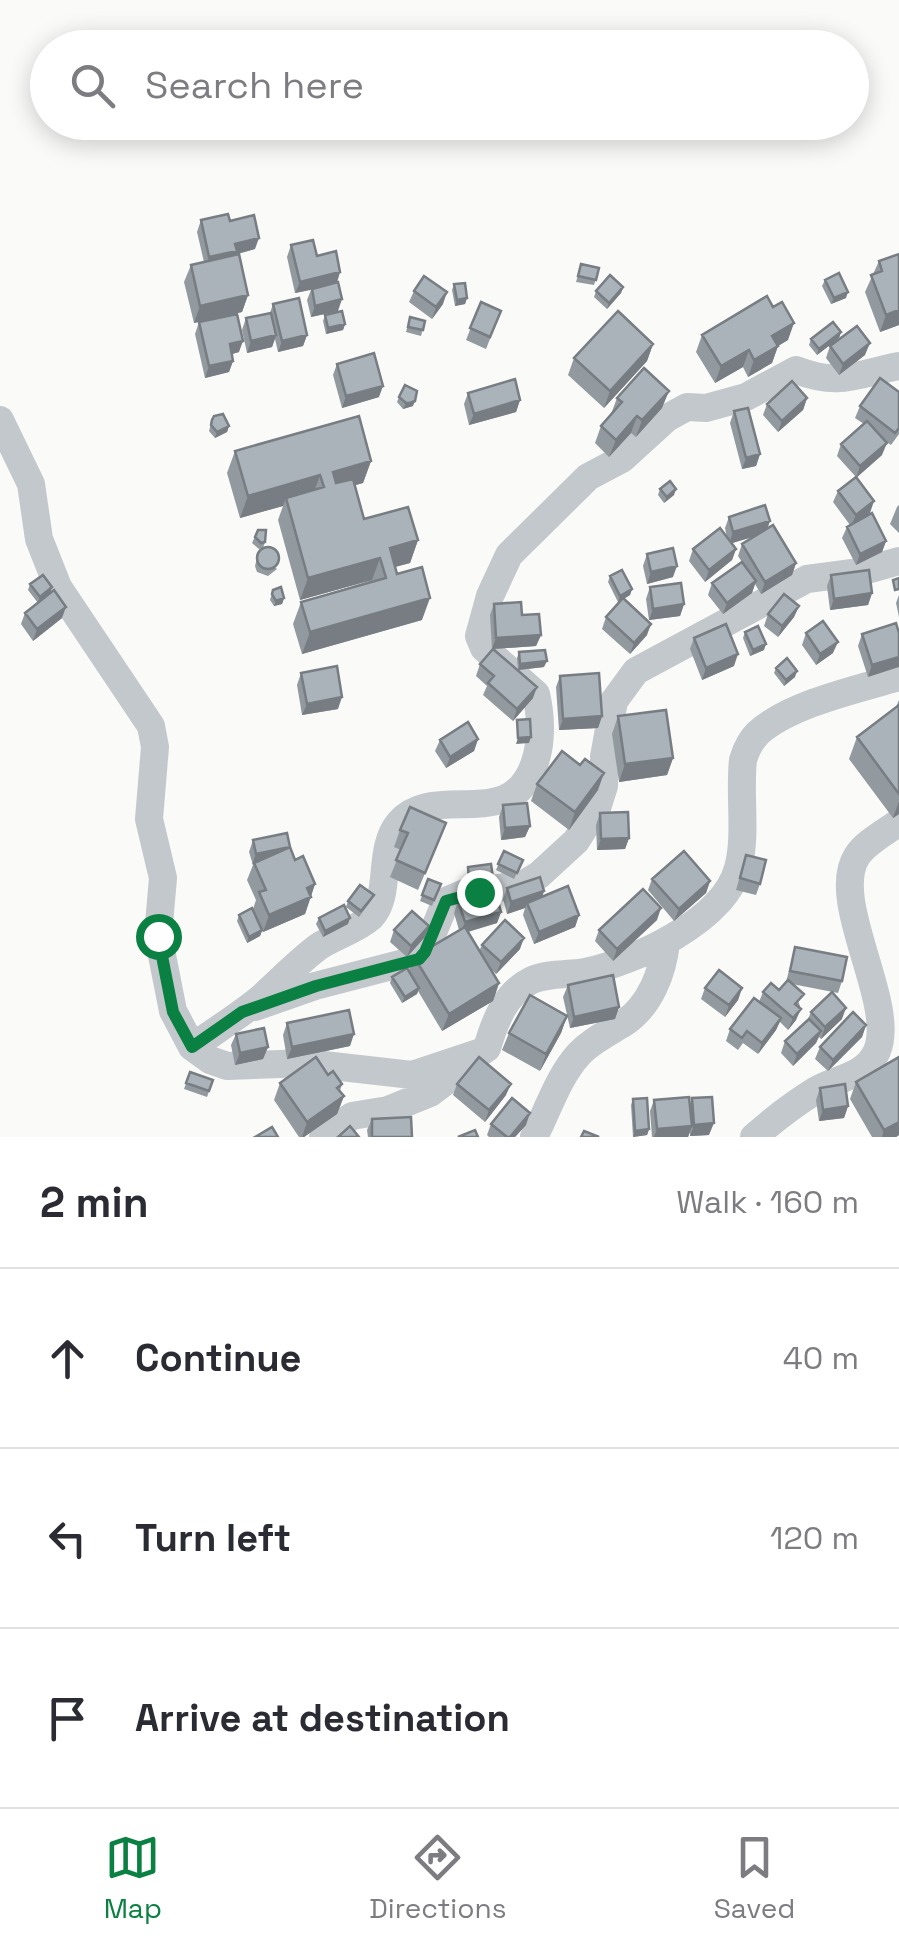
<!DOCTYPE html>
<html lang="en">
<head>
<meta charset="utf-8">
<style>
  body { margin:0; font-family:"Space Grotesk",sans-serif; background:#f7f7f7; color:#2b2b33 }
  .stop { position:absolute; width:30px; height:30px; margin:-22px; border:8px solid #0b8043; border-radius:50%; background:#fff }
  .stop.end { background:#0b8043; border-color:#fff; box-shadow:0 2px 10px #0008 }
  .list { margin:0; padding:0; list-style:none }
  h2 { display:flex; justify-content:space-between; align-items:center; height:130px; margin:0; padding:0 40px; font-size:42px }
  h2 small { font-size:32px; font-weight:400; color:#7c7c81 }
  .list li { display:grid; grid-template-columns:65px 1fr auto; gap:30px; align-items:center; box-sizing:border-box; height:180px; padding:0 40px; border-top:2px solid #e1e1e2 }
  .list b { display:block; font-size:38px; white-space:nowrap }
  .list em { font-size:32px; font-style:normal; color:#7c7c81 }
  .icon { flex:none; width:55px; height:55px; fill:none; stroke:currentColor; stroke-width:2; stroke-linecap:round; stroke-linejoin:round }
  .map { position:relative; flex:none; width:899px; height:1137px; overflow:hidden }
  .search { position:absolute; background:#fff; box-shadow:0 5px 25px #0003; left:30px; right:30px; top:30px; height:110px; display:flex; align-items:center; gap:25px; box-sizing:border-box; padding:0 35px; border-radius:55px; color:#7c7c81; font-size:38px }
  .sheet { height:670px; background:#fff }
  nav { display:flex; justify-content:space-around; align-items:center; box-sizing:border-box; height:140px; border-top:2px solid #e1e1e2; background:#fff; font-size:28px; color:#7c7c81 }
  nav a { display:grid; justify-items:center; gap:5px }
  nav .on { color:#0b8043 }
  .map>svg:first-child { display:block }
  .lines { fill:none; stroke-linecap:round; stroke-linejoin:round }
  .minor { stroke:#c3c8cc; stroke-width:28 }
  .wall { fill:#929a9f }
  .shaded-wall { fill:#777d82 }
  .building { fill:#aab3b9; stroke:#777d82; stroke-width:2.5 }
  .route { stroke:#0b8043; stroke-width:12 }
</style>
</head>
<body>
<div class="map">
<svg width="899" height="1137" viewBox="0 0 899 1137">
  <rect width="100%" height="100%" fill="#fafaf8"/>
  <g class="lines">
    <path class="minor" d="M 0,420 L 31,484 L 39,539 L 58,587 L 151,726 L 155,747 L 149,819 L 163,878 L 158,935 L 173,1011 L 192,1047 L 210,1060 L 227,1066 L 306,1063 L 412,1075 L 481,1052 L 487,1048 C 495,1021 505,993 532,980 C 548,973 568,975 585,972 C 634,962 724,921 738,868 C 747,835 739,795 743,760 C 746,750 750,741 758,733 C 790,704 858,689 899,677
      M 255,1007 L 315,986 L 419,959 L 425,952 L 446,901 L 465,893 L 524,884 L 539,875 L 576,841 L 597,808 L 604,786 L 604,757 L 614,701 L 636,671 L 807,579 L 860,572 L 899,561
      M 192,1047 C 215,1031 239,1016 261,998 C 280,981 297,963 318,947 C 334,936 357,930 371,917 C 392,896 377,849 399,823 C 435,781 512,835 535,762 C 542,741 541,715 536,694 L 484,648 L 479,636 L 490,596 L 509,555 L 588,477 L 622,459 L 667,418 L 687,407 L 706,408 L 746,397 L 796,370 C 840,387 857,374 899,366
      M 323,1137 L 352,1116 L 388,1110 L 430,1093 L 446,1081 L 455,1062
      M 534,1137 C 548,1110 558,1077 579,1054 C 591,1041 608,1033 624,1023 C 650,1006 663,972 666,942
      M 754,1137 C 772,1121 794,1104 815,1091 C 836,1078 866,1077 877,1051 C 897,1003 828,901 857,856 C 866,842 886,832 899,822"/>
  </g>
  <path class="wall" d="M 201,220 L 230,221 L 255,249 L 235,255 L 248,295 L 242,312 L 194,323 L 184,282 L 191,265 L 204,262 L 197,232 Z
    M 291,245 L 317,256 L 340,272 L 337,283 L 338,311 L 311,317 L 307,300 L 311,290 L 295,293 L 287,257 Z
    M 879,261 L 899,325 L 880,332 L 865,292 Z
    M 581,264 L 599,268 L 594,285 L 576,282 Z
    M 825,280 L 846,298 L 831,304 L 822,286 Z
    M 454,284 L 467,298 L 465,304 L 455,306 L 452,290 Z
    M 623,287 L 621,293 L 607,309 L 594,297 L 596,291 Z
    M 414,291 L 443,304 L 432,319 L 409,302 Z
    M 481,302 L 501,311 L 486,349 L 466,340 Z
    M 273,304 L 307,335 L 303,346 L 278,352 L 275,339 L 272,347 L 247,353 L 242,330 L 246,318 L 270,313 Z
    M 325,315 L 345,324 L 343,330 L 326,334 L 323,321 Z
    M 410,317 L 425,321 L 421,336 L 406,332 Z
    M 199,322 L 239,352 L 232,354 L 233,361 L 229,372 L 205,378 L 195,334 Z
    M 841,332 L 839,338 L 817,355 L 809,345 L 811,339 Z
    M 702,335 L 788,340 L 778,346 L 772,363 L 748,377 L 743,367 L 715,383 L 696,352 Z
    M 653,344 L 647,361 L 604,408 L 568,375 L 574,358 Z
    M 830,346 L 865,355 L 839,375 L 826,358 Z
    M 337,364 L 379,397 L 342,408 L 333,375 Z
    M 899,392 L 899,434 L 891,445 L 882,438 L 882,455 L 856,478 L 870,513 L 862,519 L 886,541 L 882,552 L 856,565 L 842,538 L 847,527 L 850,525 L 833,502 L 838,491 L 856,477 L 837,456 L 841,444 L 864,424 L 855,418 L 860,406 Z
    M 468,393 L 520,400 L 516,412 L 469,425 L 464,404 Z
    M 399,397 L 413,406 L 403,409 L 397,402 Z
    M 617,398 L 662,408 L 636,437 L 631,433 L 609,457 L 595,443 L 601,426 L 611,414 Z
    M 807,398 L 803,410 L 778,432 L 763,415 L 767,404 Z
    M 734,411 L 760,454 L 756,466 L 742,469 L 730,423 Z
    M 212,420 L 229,426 L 227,432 L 215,438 L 209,431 Z
    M 235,451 L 371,461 L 363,483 L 355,485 L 364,519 L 418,540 L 410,563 L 395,567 L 397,574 L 422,620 L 302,654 L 293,624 L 301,602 L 372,580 L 300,600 L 278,520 L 283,506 L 240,518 L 227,473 Z
    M 660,489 L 674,495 L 664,503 L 658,495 Z
    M 899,505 L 899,533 L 890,524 L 897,507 Z
    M 729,517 L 767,529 L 796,563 L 792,575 L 761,594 L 755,584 L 752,593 L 723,614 L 708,595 L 712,583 L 742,562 L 738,556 L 742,544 L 756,536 L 732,543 L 736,549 L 732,560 L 705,582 L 689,561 L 693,549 L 727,538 L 725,528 Z
    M 258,530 L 265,542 L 263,548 L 259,549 L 252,543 Z
    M 258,554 L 277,569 L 268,576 L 257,572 L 255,566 Z
    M 647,554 L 673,577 L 647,584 L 643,566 Z
    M 831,575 L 872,593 L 868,605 L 830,610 L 827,586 Z
    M 610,576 L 632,589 L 630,595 L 624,599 L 647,635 L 630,654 L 602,629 L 606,617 L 621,600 L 618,602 L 608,582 Z
    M 30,584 L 52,587 L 50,593 L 38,603 L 28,590 Z
    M 650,587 L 684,604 L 680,616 L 649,620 L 646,599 Z
    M 273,590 L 284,598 L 282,604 L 274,606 L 270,600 Z
    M 899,595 L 899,617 L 896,603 Z
    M 494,604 L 522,615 L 541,635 L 536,646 L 494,649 L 518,670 L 517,658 L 519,652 L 544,667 L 518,670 L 533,698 L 513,721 L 483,695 L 487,686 L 476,676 L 480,664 L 492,649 L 490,615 Z
    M 799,606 L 794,617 L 778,637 L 764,626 L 768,614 Z
    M 25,613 L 62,618 L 33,641 L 21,624 Z
    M 745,632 L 764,650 L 750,656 L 743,638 Z
    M 806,633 L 833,653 L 816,665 L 802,645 Z
    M 899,633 L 868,677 L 858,646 L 862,634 Z
    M 694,638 L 734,666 L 702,680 L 690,649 Z
    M 776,668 L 795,677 L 784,686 L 774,673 Z
    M 301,673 L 338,709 L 302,715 L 297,685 Z
    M 560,676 L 602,716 L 598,728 L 559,730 L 556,687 Z
    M 899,700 L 899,814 L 893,818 L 849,759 L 857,737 L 896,707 Z
    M 618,716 L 673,758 L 667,775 L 619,782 L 612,734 Z
    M 478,739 L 474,751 L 446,768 L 435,751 L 440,740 Z
    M 580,765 L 598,790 L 569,830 L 531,801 L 537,784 Z
    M 503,805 L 530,826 L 525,837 L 501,840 L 499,817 Z
    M 600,813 L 629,838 L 625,849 L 597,850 L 596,825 Z
    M 446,823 L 418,890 L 390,877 L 401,850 L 394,847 L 400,830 Z
    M 253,840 L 290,847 L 295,860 L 315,884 L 305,914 L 263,932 L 262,931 L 260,936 L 247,943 L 237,921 L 239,915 L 260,926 L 253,909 L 256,900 L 247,880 L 253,865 L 249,852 Z
    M 504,851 L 523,860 L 514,879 L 496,870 Z
    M 746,855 L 760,884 L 756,895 L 736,890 Z
    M 428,879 L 441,884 L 432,906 L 420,901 Z
    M 652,879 L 710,881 L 706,893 L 674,921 L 648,890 Z
    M 507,888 L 544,891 L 542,897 L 579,915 L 575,927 L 534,944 L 523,915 L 525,908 L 507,914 L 503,899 Z
    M 374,895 L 371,901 L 359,917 L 346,907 L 348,901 Z
    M 458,901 L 501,912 L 497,923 L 468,932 L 479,951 L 482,945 L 520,949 L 496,974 L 489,967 L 499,983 L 493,1001 L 442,1031 L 418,991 L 417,994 L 402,1003 L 390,983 L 392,977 L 409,971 L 414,957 L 459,930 L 454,913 Z
    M 319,918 L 348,924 L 323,937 L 316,924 Z
    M 657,920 L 613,961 L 595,941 L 599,930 Z
    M 429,926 L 424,938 L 407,957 L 390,942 L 394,930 Z
    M 795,947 L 842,981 L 838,993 L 792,984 L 800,1006 L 796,1020 L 788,1030 L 780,1022 L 776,1030 L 758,1054 L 743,1043 L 738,1050 L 726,1041 L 730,1029 L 759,1002 L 763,992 L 779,990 L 786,982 Z
    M 568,985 L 619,1007 L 615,1019 L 570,1028 L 563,997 Z
    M 705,988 L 742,988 L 738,1000 L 725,1017 L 701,999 Z
    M 811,1012 L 842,1019 L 821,1039 L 819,1037 L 816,1043 L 793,1066 L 781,1053 L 785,1041 L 808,1019 Z
    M 567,1016 L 561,1033 L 540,1071 L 502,1050 L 509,1033 Z
    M 287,1023 L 350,1046 L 287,1059 L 283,1035 Z
    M 866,1025 L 862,1037 L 828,1071 L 815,1059 L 820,1047 Z
    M 236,1034 L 268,1047 L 263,1059 L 235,1065 L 231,1045 Z
    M 190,1072 L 213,1080 L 207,1097 L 184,1089 Z
    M 328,1075 L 342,1084 L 340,1091 L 344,1096 L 337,1114 L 304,1137 L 299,1137 L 274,1100 L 280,1083 Z
    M 856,1082 L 899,1135 L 896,1137 L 872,1137 L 850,1099 Z
    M 457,1084 L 506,1095 L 485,1122 L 453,1095 Z
    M 820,1088 L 848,1106 L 844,1118 L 819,1121 L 816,1100 Z
    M 692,1098 L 709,1135 L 690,1136 L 690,1132 L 688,1137 L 652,1137 L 650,1111 L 654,1100 L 690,1104 Z
    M 633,1099 L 649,1129 L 647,1135 L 633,1137 L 631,1105 Z
    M 372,1119 L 412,1137 L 368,1137 L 367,1130 Z
    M 491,1124 L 526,1125 L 515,1137 L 489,1137 L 487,1135 Z"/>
  <path class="shaded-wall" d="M 259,238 L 255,249 L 235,254 L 232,262 L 205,269 L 209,257 L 235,244 Z
    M 340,272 L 336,284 L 295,293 L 300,282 Z
    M 623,287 L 621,293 L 607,309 L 609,303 Z
    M 447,292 L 443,304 L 432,319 L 436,307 Z
    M 848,292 L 846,298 L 831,304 L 834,298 Z
    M 248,295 L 242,312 L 194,323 L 200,306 Z
    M 467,298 L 465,304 L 455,306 L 457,300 Z
    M 342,299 L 338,311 L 311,317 L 315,306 Z
    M 899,310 L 899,325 L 880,332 L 886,315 Z
    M 794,323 L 788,340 L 778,346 L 772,363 L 748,377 L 754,360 L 772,336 Z
    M 345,324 L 343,330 L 326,334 L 328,328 Z
    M 841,332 L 839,338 L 817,355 L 819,349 Z
    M 276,335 L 272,347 L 247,353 L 251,341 Z
    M 307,335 L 303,346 L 278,352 L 282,341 Z
    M 243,341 L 239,352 L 225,356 L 230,344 Z
    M 870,343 L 865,355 L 839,375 L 843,364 Z
    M 653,344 L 647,361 L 604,408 L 610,391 Z
    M 749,350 L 743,367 L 715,383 L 721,366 Z
    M 233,361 L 229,372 L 205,378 L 209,366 Z
    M 383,386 L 379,397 L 342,408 L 346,396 Z
    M 669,391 L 662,408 L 636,437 L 642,420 Z
    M 807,398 L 803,410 L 778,432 L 782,421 Z
    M 520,400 L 516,412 L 469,425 L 474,414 Z
    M 415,401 L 413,406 L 403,409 L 406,403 Z
    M 637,416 L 631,433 L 609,457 L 616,440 Z
    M 229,426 L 227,432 L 215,438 L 217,432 Z
    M 887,443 L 882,455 L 856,478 L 860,466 Z
    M 760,454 L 756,466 L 742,469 L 746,458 Z
    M 371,461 L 363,483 L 325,494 L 333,472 Z
    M 320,475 L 312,498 L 286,498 L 283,506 L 240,518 L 248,496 Z
    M 676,489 L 674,495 L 664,503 L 667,497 Z
    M 874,501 L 870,513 L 851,526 L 856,515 Z
    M 770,521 L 766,533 L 729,544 L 733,532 Z
    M 418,540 L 410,563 L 383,570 L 390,548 Z
    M 886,541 L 882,552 L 856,565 L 860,554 Z
    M 736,549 L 732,560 L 705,582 L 709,570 Z
    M 380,558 L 372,580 L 300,600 L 308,578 Z
    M 796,563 L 792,575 L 761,594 L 765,582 Z
    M 677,566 L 673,577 L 647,584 L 651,572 Z
    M 756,581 L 752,593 L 723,614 L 727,603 Z
    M 52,587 L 50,593 L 38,603 L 40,597 Z
    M 632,589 L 630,595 L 618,602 L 620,596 Z
    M 872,593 L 868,605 L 830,610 L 834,599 Z
    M 284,598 L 282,604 L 274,606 L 276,601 Z
    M 430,598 L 422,620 L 302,654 L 310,632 Z
    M 684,604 L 680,616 L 649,620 L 653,609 Z
    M 799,606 L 794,617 L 778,637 L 782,626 Z
    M 66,607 L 62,618 L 33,641 L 37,629 Z
    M 651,624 L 647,635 L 630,654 L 634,643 Z
    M 541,635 L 536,646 L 492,649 L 496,638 Z
    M 838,642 L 833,653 L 816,665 L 820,654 Z
    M 766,644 L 764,650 L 750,656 L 753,650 Z
    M 738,654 L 734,666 L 702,680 L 706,668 Z
    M 899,657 L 899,667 L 868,677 L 872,665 Z
    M 547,661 L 544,667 L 518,670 L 520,664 Z
    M 797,671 L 795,677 L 784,686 L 786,680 Z
    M 537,687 L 533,698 L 513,721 L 517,709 Z
    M 342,697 L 338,709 L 302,715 L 307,704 Z
    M 602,716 L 598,728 L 559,730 L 563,719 Z
    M 531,737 L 529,743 L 516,744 L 518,738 Z
    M 478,739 L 474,751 L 446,768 L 450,757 Z
    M 673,758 L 667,775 L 619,782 L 625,764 Z
    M 604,773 L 598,790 L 569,830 L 575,812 Z
    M 899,801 L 899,814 L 893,818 Z
    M 530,826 L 525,837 L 501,840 L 505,828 Z
    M 629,838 L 625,849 L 597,850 L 601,839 Z
    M 290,847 L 254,863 L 252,865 L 256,854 Z
    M 493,878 L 491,884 L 467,886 L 469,881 Z
    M 710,881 L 706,893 L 674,921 L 679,909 Z
    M 315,884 L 305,914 L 263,932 L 269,915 L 307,888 Z
    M 544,891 L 540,903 L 527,903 L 525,908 L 507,914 L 511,902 Z
    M 661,908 L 657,920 L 613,961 L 617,949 Z
    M 501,912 L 497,923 L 460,934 L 465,922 Z
    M 579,915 L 575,927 L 534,944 L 539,932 Z
    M 350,918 L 348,924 L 323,937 L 325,931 Z
    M 429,926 L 424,938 L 407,957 L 411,946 Z
    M 262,930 L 260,936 L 247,943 L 249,937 Z
    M 524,938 L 520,949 L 496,974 L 501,962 Z
    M 499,983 L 493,1001 L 442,1031 L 449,1014 Z
    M 419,988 L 417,994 L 402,1003 L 405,997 Z
    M 742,988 L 738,1000 L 725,1017 L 729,1005 Z
    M 619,1007 L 615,1019 L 570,1028 L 574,1017 Z
    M 846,1008 L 842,1019 L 821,1039 L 825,1027 Z
    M 801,1009 L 796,1020 L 788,1030 L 793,1018 Z
    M 567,1016 L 561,1033 L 540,1071 L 546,1054 Z
    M 781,1018 L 776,1030 L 758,1054 L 762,1043 Z
    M 866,1025 L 862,1037 L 828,1071 L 833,1060 Z
    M 821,1031 L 816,1043 L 793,1066 L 797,1054 Z
    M 354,1034 L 350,1046 L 287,1059 L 292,1047 Z
    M 268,1047 L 263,1059 L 235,1065 L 240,1053 Z
    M 511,1084 L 506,1095 L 485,1122 L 489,1110 Z
    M 344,1096 L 337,1114 L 304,1137 L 302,1137 L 307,1122 Z
    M 848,1106 L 844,1118 L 819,1121 L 823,1110 Z
    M 530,1113 L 526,1125 L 515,1137 L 510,1137 Z
    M 899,1122 L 899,1135 L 896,1137 L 882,1137 L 884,1130 Z
    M 714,1123 L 709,1135 L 690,1136 L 694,1125 Z
    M 692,1126 L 688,1137 L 654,1137 L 657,1129 Z
    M 649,1129 L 647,1135 L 633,1137 L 635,1131 Z"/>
  <path class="building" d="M 228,214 L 230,221 L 254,215 L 259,238 L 235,244 L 237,251 L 209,257 L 201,220 Z
    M 313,240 L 317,256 L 336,251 L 340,272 L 300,282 L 291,245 Z
    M 239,254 L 248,295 L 200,306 L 191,265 Z
    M 899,254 L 899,310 L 886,315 L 871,275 L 882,271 L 879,261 Z
    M 581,264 L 599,268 L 596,280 L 578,276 Z
    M 839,273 L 848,292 L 834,298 L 825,280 Z
    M 610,275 L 623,287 L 609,303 L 596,291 Z
    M 424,276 L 447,292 L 436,307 L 414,291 Z
    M 338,282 L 342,299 L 315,306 L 312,289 Z
    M 465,283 L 467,298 L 457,300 L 454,284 Z
    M 767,296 L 773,307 L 782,302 L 794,323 L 772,336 L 778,346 L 754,360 L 749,350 L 721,366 L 702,335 Z
    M 299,298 L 307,335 L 282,341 L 273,304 Z
    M 481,302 L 501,311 L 490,337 L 470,328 Z
    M 342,311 L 345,324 L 328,328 L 325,315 Z
    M 618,311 L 653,344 L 610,391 L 574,358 Z
    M 271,313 L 276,335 L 251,341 L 246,318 Z
    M 237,314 L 243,341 L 230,344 L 233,361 L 209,366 L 199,322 Z
    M 410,317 L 425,321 L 423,330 L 408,327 Z
    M 833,322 L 841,332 L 819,349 L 811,339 Z
    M 857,326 L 870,343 L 843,364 L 830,346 Z
    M 374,353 L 383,386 L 346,396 L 337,364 Z
    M 644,368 L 669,391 L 642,420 L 637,416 L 616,440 L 601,426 L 622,402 L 617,398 Z
    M 880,378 L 899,392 L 899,428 L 895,433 L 860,406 Z
    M 515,379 L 520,400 L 474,414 L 468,393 Z
    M 792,381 L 807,398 L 782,421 L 767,404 Z
    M 405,385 L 417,391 L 415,401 L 410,403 L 406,403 L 399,397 Z
    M 748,408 L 760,454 L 746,458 L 734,411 Z
    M 223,414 L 229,426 L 217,432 L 211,425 L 212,420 L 214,416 Z
    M 359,416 L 371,461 L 333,472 L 336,483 L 353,479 L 364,519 L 408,507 L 418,540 L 390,548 L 397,574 L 422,567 L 430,598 L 310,632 L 301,602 L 386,578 L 380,558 L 308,578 L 286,498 L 324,487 L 320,475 L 248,496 L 235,451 Z
    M 867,421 L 887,443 L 860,466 L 841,444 Z
    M 856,477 L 874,501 L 856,515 L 838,491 Z
    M 670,481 L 676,489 L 667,497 L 660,489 Z
    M 765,505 L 770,521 L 733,532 L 729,517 Z
    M 872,513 L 886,541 L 860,554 L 847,527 Z
    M 773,525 L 796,563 L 765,582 L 742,544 Z
    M 720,528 L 736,549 L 709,570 L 693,549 Z
    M 258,530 L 266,530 L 265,542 L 261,543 L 255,537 Z
    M257 558a11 11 0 1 1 22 0a11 11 0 1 1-22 0Z
    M 673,548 L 677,566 L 651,572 L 647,554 Z
    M 742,562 L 756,581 L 727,603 L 712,583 Z
    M 622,570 L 632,589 L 620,596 L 610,576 Z
    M 869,570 L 872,593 L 834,599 L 831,575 Z
    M 43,575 L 52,587 L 40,597 L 30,584 Z
    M 899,578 L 899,589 L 895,590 L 893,580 Z
    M 681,583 L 684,604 L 653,609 L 650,587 Z
    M 281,587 L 284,598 L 276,601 L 272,594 L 273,590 Z
    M 54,590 L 66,607 L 37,629 L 25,613 Z
    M 784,594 L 799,606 L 782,626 L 768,614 Z
    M 623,598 L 651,624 L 634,643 L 606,617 Z
    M 521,602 L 522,615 L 539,614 L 541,635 L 496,638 L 494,604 Z
    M 823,621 L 838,642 L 820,654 L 806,633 Z
    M 896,623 L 899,633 L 899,657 L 872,665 L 862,634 Z
    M 726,624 L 738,654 L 706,668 L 694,638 Z
    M 758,626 L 766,644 L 753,650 L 745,632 Z
    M 493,649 L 537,687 L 517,709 L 488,683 L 494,676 L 480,664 Z
    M 545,650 L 547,661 L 520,664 L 519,652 Z
    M 787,658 L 797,671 L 786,680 L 776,668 Z
    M 337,666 L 342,697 L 307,704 L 301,673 Z
    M 599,673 L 602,716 L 563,719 L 560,676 Z
    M 899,705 L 899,794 L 857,737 Z
    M 666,710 L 673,758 L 625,764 L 618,716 Z
    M 530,719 L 531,737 L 518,738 L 517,720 Z
    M 468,722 L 478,739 L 450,757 L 440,740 Z
    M 562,751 L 580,765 L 585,759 L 604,773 L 575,812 L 537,784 Z
    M 527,803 L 530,826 L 505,828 L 503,805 Z
    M 410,807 L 446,823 L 425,873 L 396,860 L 408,833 L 400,830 Z
    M 628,812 L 629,838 L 601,839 L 600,813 Z
    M 287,833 L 290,847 L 256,854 L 253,840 Z
    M 290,847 L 295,860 L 303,856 L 315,884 L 307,888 L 311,897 L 269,915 L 259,892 L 266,890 L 254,863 Z
    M 504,851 L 523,860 L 517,873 L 498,864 Z
    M 684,851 L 710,881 L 679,909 L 652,879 Z
    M 746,855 L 766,860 L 760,884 L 740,878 Z
    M 491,864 L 493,878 L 469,881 L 468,867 Z
    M 540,877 L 544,891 L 511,902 L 507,888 Z
    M 428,879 L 441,884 L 434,900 L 422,895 Z
    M 360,885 L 374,895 L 361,911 L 348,901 Z
    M 568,886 L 579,915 L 539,932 L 527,903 Z
    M 643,889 L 661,908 L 617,949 L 599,930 Z
    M 495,890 L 501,912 L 465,922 L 458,901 Z
    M 344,905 L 350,918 L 325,931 L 319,918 Z
    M 252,908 L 262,930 L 249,937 L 239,915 Z
    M 412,911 L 429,926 L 411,946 L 394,930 Z
    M 505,920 L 524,938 L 501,962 L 482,945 Z
    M 465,927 L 499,983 L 449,1014 L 414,957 Z
    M 795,947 L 847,957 L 842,981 L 790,971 Z
    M 407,968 L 419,988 L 405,997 L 392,977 Z
    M 719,970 L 742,988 L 729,1005 L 705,988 Z
    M 613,975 L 619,1007 L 574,1017 L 568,985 Z
    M 788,980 L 804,994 L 795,1004 L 801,1009 L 793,1018 L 763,992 L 771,983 L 779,990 Z
    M 832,992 L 846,1008 L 825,1027 L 811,1012 Z
    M 530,995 L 567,1016 L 546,1054 L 509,1033 Z
    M 754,998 L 781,1018 L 762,1043 L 747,1031 L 742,1038 L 730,1029 Z
    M 349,1010 L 354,1034 L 292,1047 L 287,1023 Z
    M 853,1012 L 866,1025 L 833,1060 L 820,1047 Z
    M 809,1019 L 821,1031 L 797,1054 L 785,1041 Z
    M 264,1028 L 268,1047 L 240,1053 L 236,1034 Z
    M 316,1057 L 328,1075 L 333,1071 L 342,1084 L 337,1088 L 344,1096 L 307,1122 L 280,1083 Z
    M 479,1057 L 511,1084 L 489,1110 L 457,1084 Z
    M 899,1057 L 899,1122 L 884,1130 L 856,1082 Z
    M 190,1072 L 213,1080 L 209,1091 L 186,1083 Z
    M 845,1084 L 848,1106 L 823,1110 L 820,1088 Z
    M 689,1097 L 692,1126 L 657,1129 L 654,1100 Z
    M 712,1097 L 714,1123 L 694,1125 L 692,1098 Z
    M 512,1098 L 530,1113 L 510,1137 L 507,1137 L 491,1124 Z
    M 647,1098 L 649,1129 L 635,1131 L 633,1099 Z
    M 411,1117 L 412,1137 L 372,1137 L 372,1119 Z
    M 350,1126 L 359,1137 L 338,1137 Z
    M 272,1127 L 278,1137 L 255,1137 Z
    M 475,1130 L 478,1137 L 458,1137 Z
    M 584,1131 L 599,1137 L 581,1137 Z"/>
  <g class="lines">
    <path class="route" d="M 158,936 L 173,1012 L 192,1047 L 242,1012 L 316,986 L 419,959 L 425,952 L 446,901 L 479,892"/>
  </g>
</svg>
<div class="stop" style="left:158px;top:936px"></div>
<div class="stop end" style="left:479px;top:892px"></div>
<div class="search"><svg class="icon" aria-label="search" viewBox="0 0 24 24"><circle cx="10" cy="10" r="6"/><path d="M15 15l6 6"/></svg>Search here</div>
</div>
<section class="sheet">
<h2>2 min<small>Walk · 160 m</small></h2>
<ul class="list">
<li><svg class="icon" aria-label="ahead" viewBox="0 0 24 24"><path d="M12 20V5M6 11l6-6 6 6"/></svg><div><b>Continue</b></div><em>40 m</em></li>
<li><svg class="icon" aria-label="left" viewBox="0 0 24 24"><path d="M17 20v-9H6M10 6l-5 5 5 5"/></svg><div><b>Turn left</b></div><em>120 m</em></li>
<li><svg class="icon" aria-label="arrive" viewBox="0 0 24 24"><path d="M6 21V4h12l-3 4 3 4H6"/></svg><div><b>Arrive at destination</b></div></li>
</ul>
</section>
<nav>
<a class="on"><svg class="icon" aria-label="map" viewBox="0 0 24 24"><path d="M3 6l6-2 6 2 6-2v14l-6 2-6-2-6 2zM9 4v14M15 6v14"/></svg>Map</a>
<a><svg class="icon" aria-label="directions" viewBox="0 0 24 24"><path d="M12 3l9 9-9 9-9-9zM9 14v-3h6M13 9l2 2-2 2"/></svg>Directions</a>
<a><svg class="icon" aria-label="saved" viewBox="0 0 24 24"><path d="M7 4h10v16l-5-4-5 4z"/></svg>Saved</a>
</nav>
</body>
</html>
